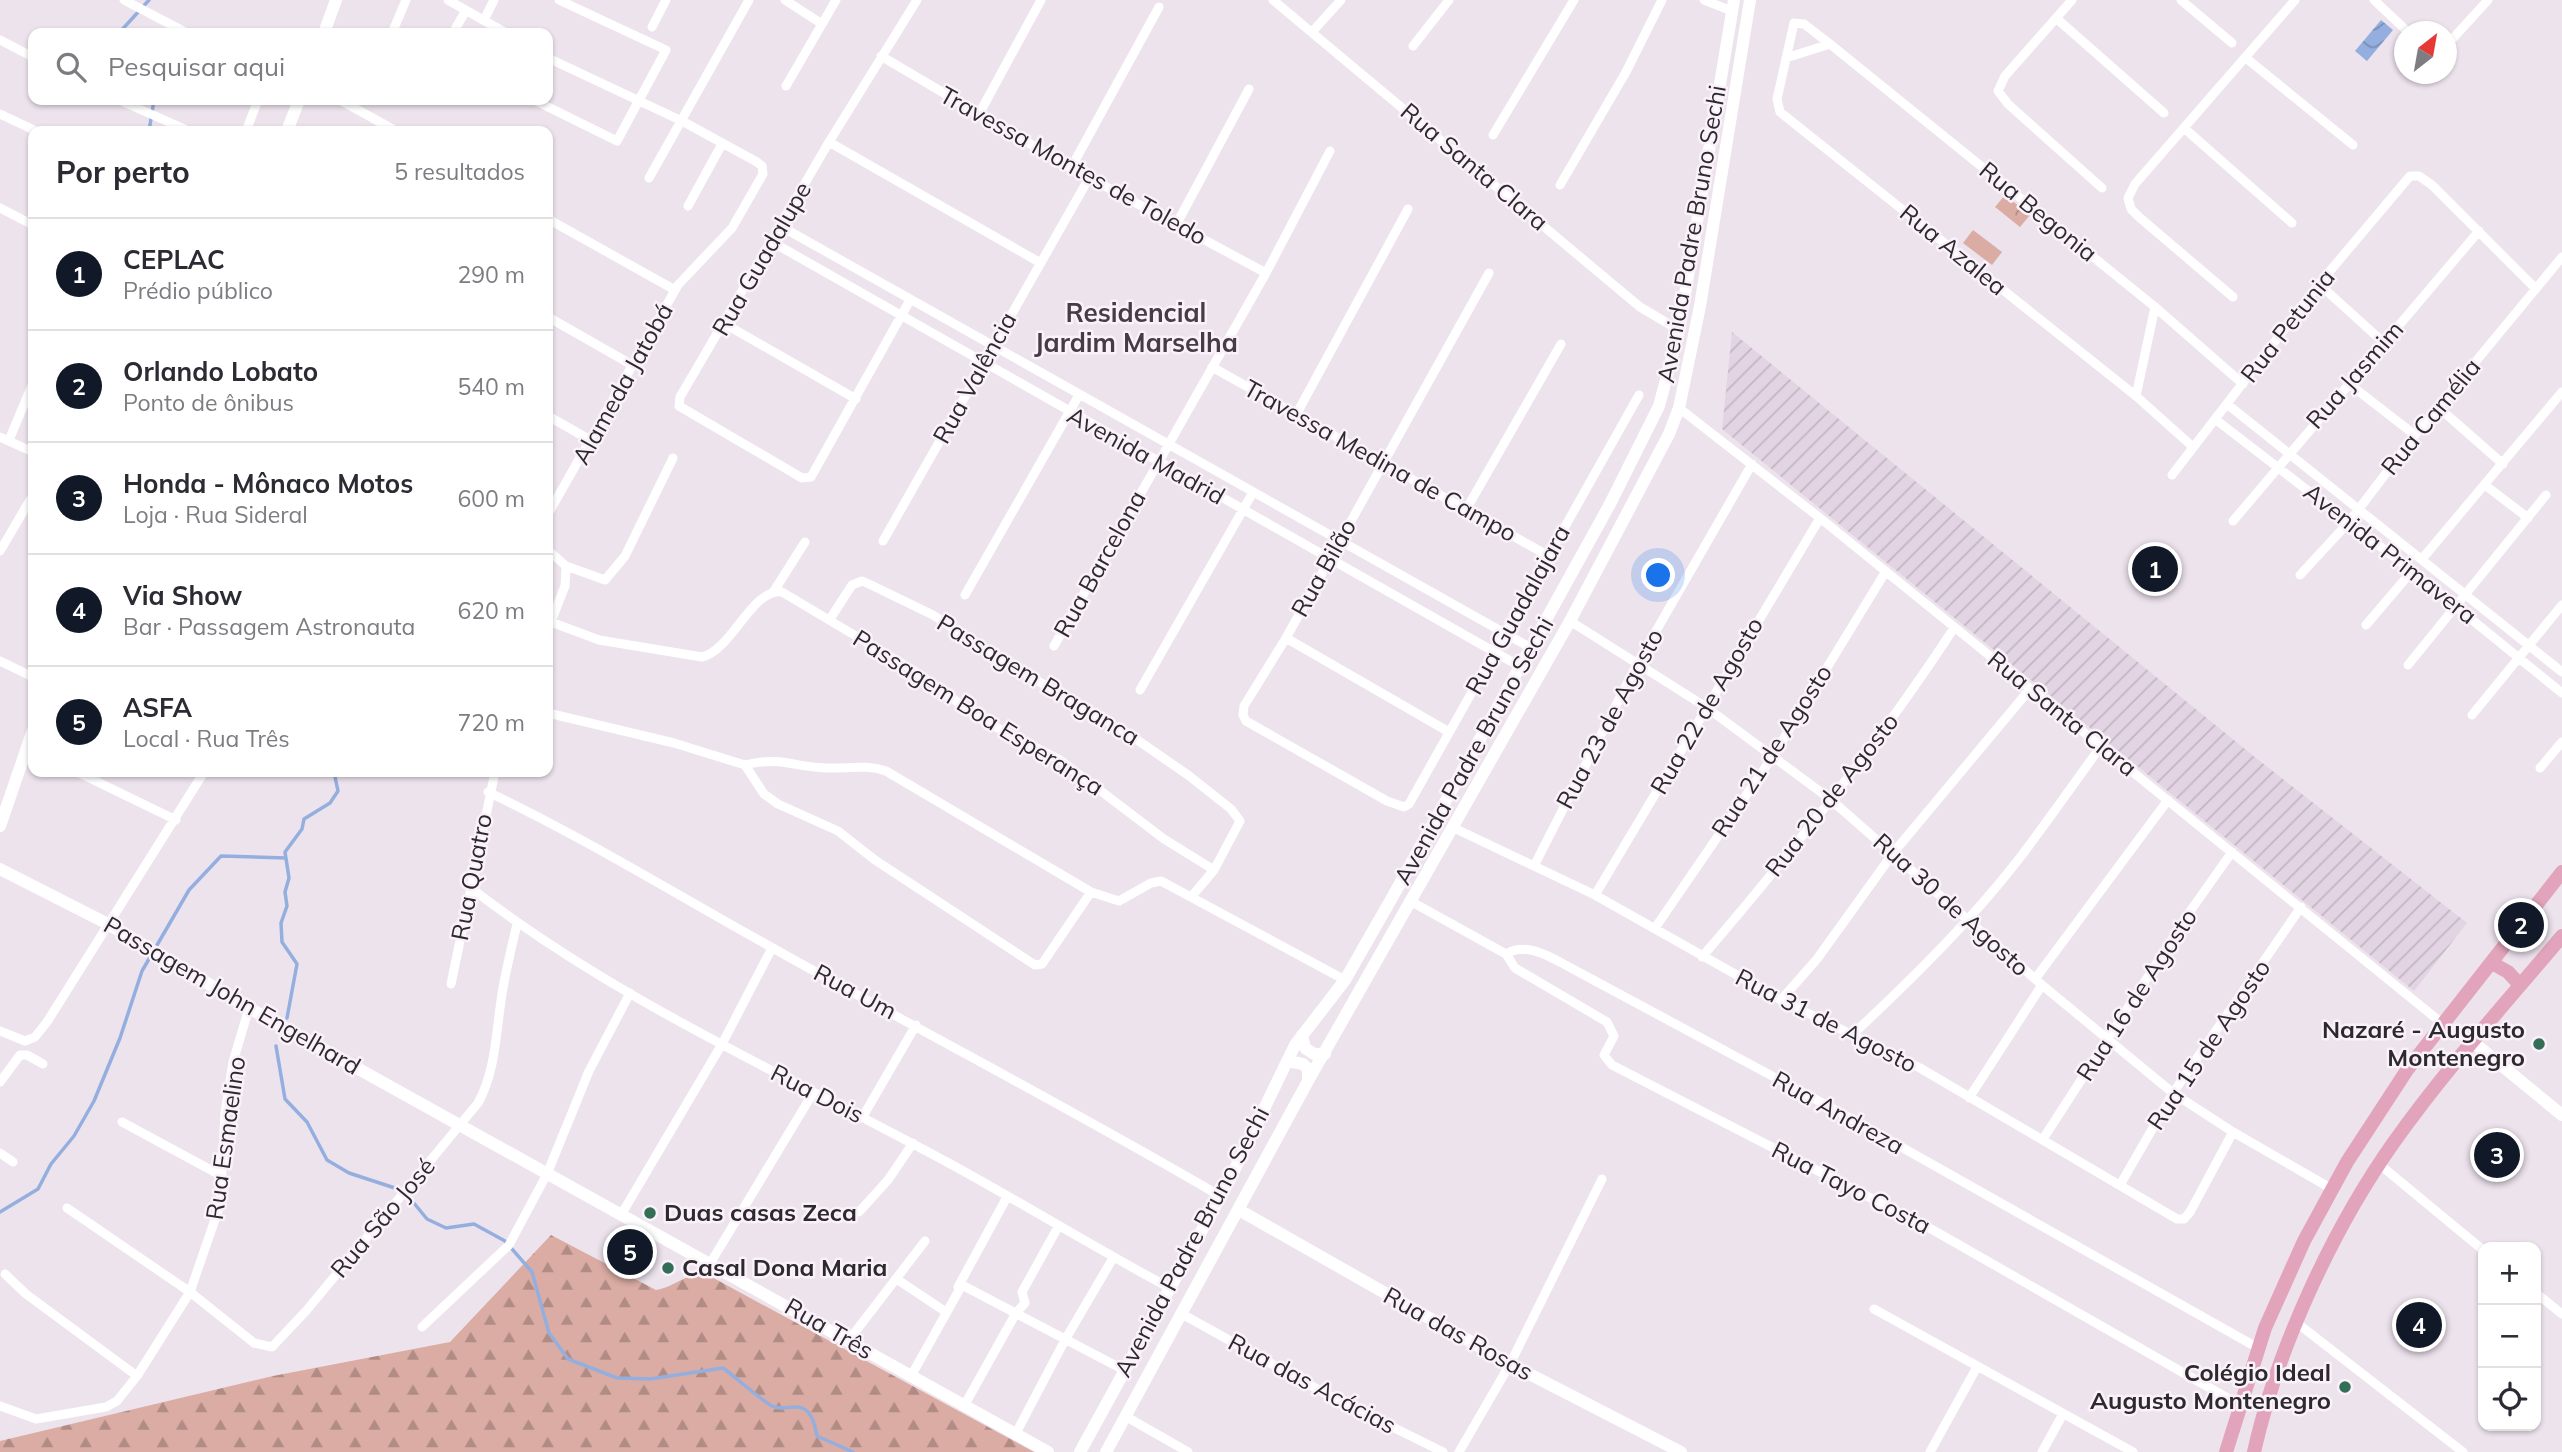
<!DOCTYPE html>
<html lang="pt">
<head>
<meta charset="utf-8">
<style>
  body { margin:0; font-family:Mulish,sans-serif; background:#f7f7f7; color:#2b2b33 }
  .controls { position:absolute; right:21px; bottom:21px; display:grid; overflow:hidden; border-radius:14px; box-shadow:0 2px 5px #0004 }
  .controls button { width:63px; height:63px; display:grid; place-items:center; padding:0; border:0; border-bottom:2px solid #e1e1e2; background:#fff; color:#2b2b33; font:35px sans-serif }
  .compass { position:absolute; left:2394px; top:21px; width:63px; height:63px; border-radius:50%; background:#fff; box-shadow:0 2px 5px #0004; rotate:31deg }
  .you { position:absolute; left:1659px; top:576px; width:24px; height:24px; margin:-18px; border:5px solid #fff; border-radius:50%; background:#1a73e8; box-shadow:0 0 0 10px #1a73e833 }
  .badge { display:grid; place-items:center; width:46px; height:46px; border-radius:50%; background:#111827; color:#fff; font-size:23px; font-weight:700 }
  .pin { position:absolute; translate:-50% -50%; border:4px solid #fff; box-shadow:0 2px 7px #0006 }
  .list { margin:0; padding:0; list-style:none }
  h2 { display:flex; justify-content:space-between; align-items:center; height:91px; margin:0; padding:0 28px; font-size:30px }
  h2 small { font-size:23px; font-weight:400; color:#7c7c81 }
  .list li { display:grid; grid-template-columns:46px 1fr auto; gap:21px; align-items:center; box-sizing:border-box; height:112px; padding:0 28px; border-top:2px solid #e1e1e2 }
  .list b { display:block; font-size:26px; white-space:nowrap }
  .list p { margin:0; font-size:23px; white-space:nowrap; color:#7c7c81 }
  .list em { font-size:23px; font-style:normal; color:#7c7c81 }
  .icon { flex:none; width:38px; height:38px; fill:none; stroke:currentColor; stroke-width:2; stroke-linecap:round; stroke-linejoin:round }
  .map { position:relative; flex:none; width:2562px; height:1452px; overflow:hidden }
  .search { position:absolute; background:#fff; box-shadow:0 2px 5px #0004; left:28px; top:28px; width:525px; height:77px; display:flex; align-items:center; gap:18px; box-sizing:border-box; padding:0 24px; border-radius:14px; color:#7c7c81; font-size:26px }
  .panel { position:absolute; background:#fff; box-shadow:0 2px 5px #0004; left:28px; top:126px; width:525px; height:651px; border-radius:14px }
  .map>svg:first-child { display:block }
  .industrial { fill:url(#industrial-furrows) }
  .forest { fill:url(#forest-firs) }
  .park { fill:url(#park-crowns) }
  .garden { fill:#daaca3 }
  .water { fill:url(#water-waves) }
  .lines { fill:none; stroke-linecap:round; stroke-linejoin:round }
  .stream { stroke:#94afdf; stroke-width:3.5 }
  .street { stroke:#fff; stroke-width:9 }
  .secondary { stroke:#fff; stroke-width:12 }
  .primary { stroke:#e2a4bb; stroke-width:14 }
  .poi-dot { fill:#356e56; stroke:#faf1fa; stroke-width:2.5 }
  .labels { text-anchor:middle; stroke-width:5; stroke-linejoin:round; paint-order:stroke }
  .street-label { font-size:24px; fill:#2d2a2d; stroke:#faf1fa }
  .poi-label { font-size:24px; font-weight:bold; fill:#2d2a2d; stroke:#faf1fa; text-anchor:end }
  .neighbourhood-label { font-size:26px; font-weight:bold; fill:#453d45; stroke:#faf1fa }
</style>
</head>
<body>
<div class="map">
<svg width="2562" height="1452" viewBox="0 0 2562 1452">
  <defs>
    <pattern id="industrial-furrows" width="10" height="10" patternUnits="userSpaceOnUse" patternTransform="scale(1.75)"><rect width="10" height="10" fill="#e2d4e2"/><path d="M-1 1l2-2M0 10L10 0M9 11l2-2" fill="none" stroke="#c2b6c2"/></pattern>
    <pattern id="forest-firs" width="22" height="20" patternUnits="userSpaceOnUse" patternTransform="scale(1.75)"><rect width="22" height="20" fill="#daaca3"/><path d="M5 1l3.5 6h-7zM16 11l3.5 6h-7z" fill="#b18c85"/></pattern>
    <pattern id="park-crowns" width="20" height="18" patternUnits="userSpaceOnUse" patternTransform="scale(1.75)"><rect width="20" height="18" fill="#daaca3"/><path d="M2 6a3 3 0 1 1 6 0M12 15a3 3 0 1 1 6 0" fill="none" stroke="#b18c85"/></pattern>
    <pattern id="water-waves" width="16" height="10" patternUnits="userSpaceOnUse" patternTransform="scale(1.75)"><rect width="16" height="10" fill="#94afdf"/><path d="M0 5q4-4 8 0t8 0" fill="none" stroke="#798fb5"/></pattern>
  </defs>
  <rect width="100%" height="100%" fill="#ede3ed"/>
  <path class="industrial" d="M 1732,332 L 2256,758 L 2467,923 L 2414,991 L 1722,429 Z"/>
  <path class="forest" d="M 551,1235 L 656,1290 C 678,1286 683,1273 708,1275 L 1034,1452 L 0,1452 L 0,1441 L 273,1376 L 450,1342 Z"/>
  <path class="park" d="M 2005,195 L 2030,215 L 2020,227 L 1995,207 Z"/>
  <path class="garden" d="M 1973,230 L 2002,252 L 1992,265 L 1963,243 Z"/>
  <path class="water" d="M 2381,20 L 2393,30 L 2367,61 L 2355,51 Z"/>
  <g class="lines">
    <path class="stream" d="M 119,33 L 149,0
      M 149,131 L 154,100
      M 287,1018 L 297,964 L 282,942 L 281,923 L 287,906 L 285,892 L 289,878 L 285,852 L 302,829 L 304,819 L 330,803 L 338,791 L 334,772
      M 276,1046 L 285,1099 L 307,1122 L 327,1160 L 349,1173 L 404,1191 L 427,1219 L 446,1228 L 474,1224 L 505,1241 L 532,1272 L 549,1333 L 568,1359 L 617,1378 L 650,1379 L 723,1368 C 739,1380 754,1394 770,1405 C 787,1416 809,1389 817,1436 L 853,1452
      M 0,1212 L 38,1189 L 51,1164 L 74,1136 L 94,1101 L 120,1038 L 142,971 L 189,890 L 221,856 L 286,858"/>
    <path class="street" d="M 124,0 L 187,33
      M 448,0 L 506,33
      M 785,0 L 822,24
      M 1273,0 L 1640,307 L 1679,330
      M 1704,0 L 1732,11
      M 2072,0 L 2005,76 L 1998,91 L 2008,104 L 2102,188
      M 2181,0 L 2232,43
      M 2374,0 L 2408,32
      M 2056,18 L 2164,113
      M 484,20 L 494,0
      M 652,27 L 666,0
      M 1312,32 L 1341,0
      M 392,33 L 406,0
      M 453,33 L 466,10
      M 0,40 L 33,57
      M 1413,46 L 1449,0
      M 2446,46 L 2488,0
      M 881,56 L 1071,168 L 1266,273
      M 548,58 L 682,121 L 757,162 L 762,166 L 763,174 L 732,228 L 678,285 L 548,514
      M 1786,58 L 1830,44
      M 2246,58 L 2353,145
      M 786,86 L 836,0
      M 119,100 L 189,131
      M 340,100 L 396,131
      M 534,100 L 617,141 L 666,50 L 559,0
      M 0,114 L 36,131
      M 979,114 L 1041,0
      M 2184,128 L 2292,223
      M 246,131 L 258,100
      M 1493,135 L 1574,0
      M 829,142 L 1039,262
      M 1071,168 L 1159,7
      M 649,178 L 749,0
      M 1560,185 L 1626,72 L 1662,0
      M 688,206 L 722,144
      M 0,208 L 33,225
      M 548,219 L 675,290
      M 1176,225 L 1249,89
      M 782,227 L 1531,648
      M 772,242 L 1521,667
      M 1489,273 L 1286,638 L 1244,706 L 1243,715 L 1246,721 L 1387,801 L 1404,807 L 1409,804 L 1639,395
      M 2319,284 L 2383,342
      M 2233,297 L 2139,217 L 2131,209 L 2128,198 L 2135,184 L 2295,0
      M 910,300 L 811,477 L 802,478 L 679,406 L 680,397 L 829,142 L 917,0
      M 548,317 L 634,366
      M 725,324 L 856,399
      M 1212,367 L 1547,555
      M 2348,383 L 2415,435
      M 2136,396 L 2155,307
      M 2227,404 L 2562,672
      M 2438,407 L 2503,464
      M 1679,408 L 1820,518 L 2443,1024
      M 1297,413 L 1408,209
      M 548,416 L 592,441
      M 2215,419 L 2412,571 L 2562,693
      M 0,437 L 33,452
      M 9,440 L 33,383
      M 2193,447 L 2136,396 L 1780,112 L 1777,99 L 1794,23 L 1804,24 L 1830,44 L 2155,307 L 2243,384
      M 2172,475 L 2319,284 L 2410,176 L 2419,176 L 2432,185 L 2536,289
      M 2485,485 L 2528,518
      M 1467,508 L 1561,344
      M 2233,521 L 2479,231
      M 883,541 L 1089,178
      M 548,550 L 566,566 L 605,580 L 625,556 L 673,458
      M 0,551 L 33,495
      M 2422,559 L 2562,392
      M 2300,575 L 2349,522 L 2415,435 L 2562,257
      M 774,591 L 805,542
      M 965,595 L 1079,395
      M 830,619 L 852,585 L 862,581 L 871,585 L 933,615 L 997,657 L 1130,735 L 1188,775 L 1231,809 L 1240,821 L 1214,870 L 1192,896
      M 1570,621 L 1706,707 L 1830,799 L 2042,985 L 2173,1093 L 2233,1132 L 2332,1189
      M 551,622 L 599,640 L 702,657 C 732,650 752,588 782,592 L 913,670 L 984,721 L 1060,760 L 1164,839 L 1214,870
      M 2366,625 L 2412,571
      M 548,629 L 565,586 L 566,566
      M 1286,638 L 1449,732
      M 1054,646 L 1266,273 L 1330,151
      M 0,661 L 33,677
      M 2408,665 L 2546,495
      M 1140,690 L 1252,494
      M 548,713 L 674,743 L 745,765 L 764,794 L 778,804 L 838,831 L 875,860 L 1035,965 L 1042,964 L 1091,892
      M 2472,715 L 2562,605
      M 745,765 C 781,756 793,767 826,768 C 848,769 865,764 886,771 L 1091,892 L 1119,901 L 1151,883 L 1161,881 L 1345,980
      M 2540,768 L 2562,742
      M 77,772 L 176,820
      M 488,792 C 585,838 677,895 771,947 C 920,1031 1072,1109 1220,1196
      M 1452,827 L 1595,895 L 1781,1000 L 1920,1068 L 2177,1219 L 2184,1219 L 2190,1212 L 2233,1132
      M 1534,866 L 1637,664 L 1752,464
      M 471,888 C 605,992 762,1064 911,1143 C 999,1188 1083,1242 1170,1288
      M 1595,895 L 1820,518
      M 1412,902 L 1506,954
      M 1655,928 L 1773,756 L 1886,571
      M 1506,954 L 1515,968 L 1607,1022 L 1614,1036 L 1604,1055 L 1612,1065 L 1933,1230 L 2238,1404
      M 1506,954 C 1528,941 1552,958 1571,968 L 1841,1113 L 2258,1348
      M 1702,957 C 1792,852 1879,743 1954,628
      M 2035,979 L 2168,800
      M 451,984 L 495,772
      M 1781,1000 L 1817,959 L 1894,852 L 2030,689
      M 0,1031 L 25,1041 L 35,1037 L 47,1022 L 204,772
      M 1852,1035 C 1913,978 1975,917 2025,851 C 2051,816 2076,781 2101,746
      M 0,1082 L 20,1055 L 27,1055 L 43,1064
      M 1969,1098 L 2042,985
      M 862,1118 L 916,1025
      M 122,1122 L 222,1176
      M 2043,1139 L 2191,910 L 2232,852
      M 0,1153 L 13,1162
      M 2379,1164 L 2483,1250
      M 2120,1185 L 2173,1093 L 2301,907
      M 67,1208 L 190,1292 L 254,1343 L 272,1347 L 306,1311 L 478,1103 C 497,1069 496,1026 503,988 C 507,966 512,945 517,924
      M 859,1212 L 888,1180 L 913,1143
      M 621,1215 L 722,1044 L 772,948
      M 711,1262 L 813,1093
      M 5,1274 L 26,1294 L 137,1376
      M 898,1280 L 946,1312
      M 958,1287 L 1007,1197
      M 2536,1293 L 2562,1314
      M 1874,1309 L 2133,1452
      M 1182,1314 L 1326,1394 L 1443,1452
      M 2297,1323 L 2463,1452
      M 422,1327 L 509,1245 L 547,1174 L 589,1071 L 630,993
      M 849,1340 L 925,1241
      M 911,1376 L 962,1285 L 1124,1370
      M 0,1406 L 36,1419 L 106,1407 L 117,1401 L 137,1376 L 190,1292 L 220,1205 L 225,1113 L 233,1062 L 249,1008
      M 964,1406 L 1016,1313 L 1025,1303 L 1022,1292 L 1058,1227
      M 1125,1416 L 1188,1452
      M 1015,1435 L 1065,1340 L 1113,1258
      M 1459,1452 L 1510,1364 L 1602,1179
      M 1930,1452 L 1977,1367
      M 2042,1452 L 2063,1414"/>
    <path class="secondary" d="M 324,33 L 336,0
      M 287,131 L 299,100
      M 0,826 L 33,730
      M 0,869 L 108,924 L 249,1008 L 1048,1452
      M 1302,1035 L 1305,1048 L 1314,1054 L 1325,1054
      M 2473,1042 L 2562,1115
      M 1287,1061 L 1303,1064 L 1308,1069 L 1308,1081
      M 1239,1210 L 1510,1364 L 1681,1452
      M 1080,1452 L 1230,1179 L 1295,1045 L 1345,980 L 1393,896 L 1610,504 L 1659,406 L 1679,330 L 1734,0
      M 1106,1452 L 1308,1081 L 1570,621 L 1669,434 L 1679,408 L 1700,306 L 1750,0"/>
    <path class="primary" d="M 2492,963 L 2508,972 L 2520,985
      M 2226,1452 L 2265,1328 L 2304,1241 L 2347,1162 L 2407,1070 L 2562,872
      M 2254,1452 C 2277,1349 2333,1228 2394,1142 C 2445,1070 2505,1004 2562,936"/>
  </g>
  <g class="poi-dot">
    <circle cx="2539" cy="1044" r="7"/>
    <circle cx="650" cy="1213" r="7"/>
    <circle cx="668" cy="1268" r="7"/>
    <circle cx="2345" cy="1387" r="7"/>
  </g>
  <g class="labels">
    <g class="street-label">
      <text transform="translate(1073 166) rotate(29)" y="8">Travessa Montes de Toledo</text>
      <text transform="translate(1474 167) rotate(40)" y="8">Rua Santa Clara</text>
      <text transform="translate(2038 212) rotate(39)" y="8">Rua Begonia</text>
      <text transform="translate(1692 234) rotate(-80)" y="8">Avenida Padre Bruno Sechi</text>
      <text transform="translate(1953 250) rotate(39)" y="8">Rua Azalea</text>
      <text transform="translate(762 259) rotate(-60)" y="8">Rua Guadalupe</text>
      <text transform="translate(2288 326) rotate(-52)" y="8">Rua Petunia</text>
      <text transform="translate(2355 375) rotate(-49)" y="8">Rua Jasmim</text>
      <text transform="translate(975 378) rotate(-61)" y="8">Rua Valência</text>
      <text transform="translate(623 384) rotate(-61)" y="8">Alameda Jatobá</text>
      <text transform="translate(2431 417) rotate(-51)" y="8">Rua Camélia</text>
      <text transform="translate(1146 456) rotate(29)" y="8">Avenida Madrid</text>
      <text transform="translate(1380 461) rotate(29)" y="8">Travessa Medina de Campo</text>
      <text transform="translate(2390 554) rotate(38)" y="8">Avenida Primavera</text>
      <text transform="translate(1100 564) rotate(-61)" y="8">Rua Barcelona</text>
      <text transform="translate(1324 568) rotate(-61)" y="8">Rua Bilão</text>
      <text transform="translate(1518 610) rotate(-61)" y="8">Rua Guadalajara</text>
      <text transform="translate(1038 680) rotate(31)" y="8">Passagem Braganca</text>
      <text transform="translate(1707 706) rotate(-60)" y="8">Rua 22 de Agosto</text>
      <text transform="translate(978 713) rotate(32)" y="8">Passagem Boa Esperança</text>
      <text transform="translate(2062 714) rotate(39)" y="8">Rua Santa Clara</text>
      <text transform="translate(1610 719) rotate(-62)" y="8">Rua 23 de Agosto</text>
      <text transform="translate(1474 751) rotate(-61)" y="8">Avenida Padre Bruno Sechi</text>
      <text transform="translate(1772 751) rotate(-57)" y="8">Rua 21 de Agosto</text>
      <text transform="translate(1832 795) rotate(-52)" y="8">Rua 20 de Agosto</text>
      <text transform="translate(472 877) rotate(-79)" y="8">Rua Quatro</text>
      <text transform="translate(1951 905) rotate(42)" y="8">Rua 30 de Agosto</text>
      <text transform="translate(855 992) rotate(28)" y="8">Rua Um</text>
      <text transform="translate(2137 995) rotate(-57)" y="8">Rua 16 de Agosto</text>
      <text transform="translate(232 996) rotate(30)" y="8">Passagem John Engelhard</text>
      <text transform="translate(1826 1021) rotate(27)" y="8">Rua 31 de Agosto</text>
      <text transform="translate(2209 1045) rotate(-56)" y="8">Rua 15 de Agosto</text>
      <text transform="translate(817 1094) rotate(27)" y="8">Rua Dois</text>
      <text transform="translate(1838 1113) rotate(29)" y="8">Rua Andreza</text>
      <text transform="translate(226 1138) rotate(-82)" y="8">Rua Esmaelino</text>
      <text transform="translate(1851 1188) rotate(27)" y="8">Rua Tayo Costa</text>
      <text transform="translate(383 1218) rotate(-50)" y="8">Rua São José</text>
      <text transform="translate(1192 1242) rotate(-62)" y="8">Avenida Padre Bruno Sechi</text>
      <text transform="translate(829 1329) rotate(30)" y="8">Rua Três</text>
      <text transform="translate(1458 1334) rotate(29)" y="8">Rua das Rosas</text>
      <text transform="translate(1312 1384) rotate(28)" y="8">Rua das Acácias</text>
    </g>
    <g class="poi-label">
      <text x="2525" y="1038">Nazaré - Augusto<tspan x="2525" dy="28">Montenegro</tspan></text>
      <text x="664" y="1221" text-anchor="start">Duas casas Zeca</text>
      <text x="682" y="1276" text-anchor="start">Casal Dona Maria</text>
      <text x="2331" y="1381">Colégio Ideal<tspan x="2331" dy="28">Augusto Montenegro</tspan></text>
    </g>
    <g class="neighbourhood-label">
      <text x="1136" y="322">Residencial<tspan x="1136" dy="30">Jardim Marselha</tspan></text>
    </g>
  </g>
</svg>
<div class="controls">
<button>+</button>
<button>−</button>
<button><svg class="icon" aria-label="locate" viewBox="0 0 24 24"><circle cx="12" cy="12" r="6"/><path d="M12 2v4M12 18v4M2 12h4M18 12h4"/></svg></button>
</div>
<svg class="compass" viewBox="-18 -18 36 36"><path d="M0-13l5 13h-10z" fill="#e53935"/><path d="M0 13l5-13h-10z" fill="#7c7c81"/></svg>
<div class="you"></div>
<div class="pin badge" style="left:2155px;top:569px">1</div>
<div class="pin badge" style="left:2521px;top:925px">2</div>
<div class="pin badge" style="left:2497px;top:1155px">3</div>
<div class="pin badge" style="left:2419px;top:1325px">4</div>
<div class="pin badge" style="left:630px;top:1252px">5</div>
<div class="search"><svg class="icon" aria-label="search" viewBox="0 0 24 24"><circle cx="10" cy="10" r="6"/><path d="M15 15l6 6"/></svg>Pesquisar aqui</div>
<section class="panel">
<h2>Por perto<small>5 resultados</small></h2>
<ul class="list">
<li><span class="badge">1</span><div><b>CEPLAC</b><p>Prédio público</p></div><em>290 m</em></li>
<li><span class="badge">2</span><div><b>Orlando Lobato</b><p>Ponto de ônibus</p></div><em>540 m</em></li>
<li><span class="badge">3</span><div><b>Honda - Mônaco Motos</b><p>Loja · Rua Sideral</p></div><em>600 m</em></li>
<li><span class="badge">4</span><div><b>Via Show</b><p>Bar · Passagem Astronauta</p></div><em>620 m</em></li>
<li><span class="badge">5</span><div><b>ASFA</b><p>Local · Rua Três</p></div><em>720 m</em></li>
</ul>
</section>
</div>
</body>
</html>
